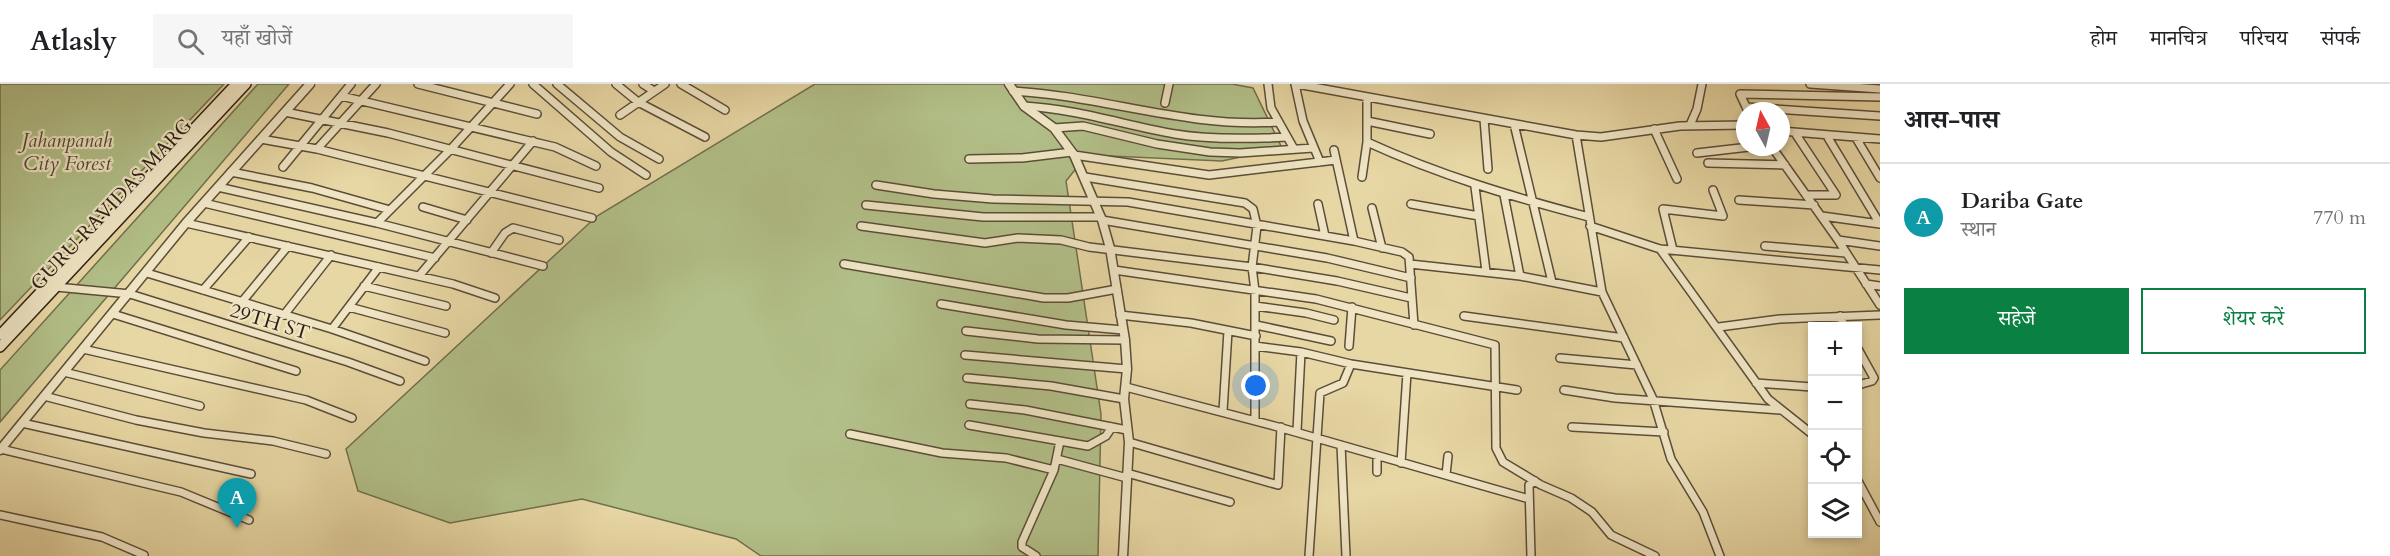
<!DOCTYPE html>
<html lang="hi">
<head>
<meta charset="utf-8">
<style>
  body { margin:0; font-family:Cardo,"Noto Serif Devanagari",serif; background:#f6f6f6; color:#202124 }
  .controls { position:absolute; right:18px; bottom:18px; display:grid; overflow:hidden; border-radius:0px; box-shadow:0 3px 9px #0003 }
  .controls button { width:54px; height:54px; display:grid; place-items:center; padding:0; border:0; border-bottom:2px solid #e0e0e0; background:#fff; color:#202124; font:30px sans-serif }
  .compass { position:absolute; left:1736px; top:18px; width:54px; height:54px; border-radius:50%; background:#fff; box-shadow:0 3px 9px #0003; rotate:352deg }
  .you { position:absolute; left:1256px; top:302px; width:21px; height:21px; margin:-15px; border:4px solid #fff; border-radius:50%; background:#1a73e8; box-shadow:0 0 0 9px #1a73e833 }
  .badge { display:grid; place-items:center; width:39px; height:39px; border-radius:50%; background:#0b8043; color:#fff; font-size:20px; font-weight:700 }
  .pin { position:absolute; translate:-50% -50px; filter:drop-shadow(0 2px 3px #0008) }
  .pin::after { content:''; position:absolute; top:32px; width:21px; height:18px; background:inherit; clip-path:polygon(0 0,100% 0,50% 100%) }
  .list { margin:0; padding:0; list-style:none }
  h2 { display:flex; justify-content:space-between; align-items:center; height:78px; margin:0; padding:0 24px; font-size:26px }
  h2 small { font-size:20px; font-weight:400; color:#757577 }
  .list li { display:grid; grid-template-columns:39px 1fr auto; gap:18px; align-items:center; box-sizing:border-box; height:108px; padding:0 24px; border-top:2px solid #e0e0e0 }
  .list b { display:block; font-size:22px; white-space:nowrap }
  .list p { margin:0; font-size:20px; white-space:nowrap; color:#757577 }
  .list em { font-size:20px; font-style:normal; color:#757577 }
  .actions { display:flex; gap:12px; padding:18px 24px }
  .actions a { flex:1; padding:14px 0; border:2px solid #0b8043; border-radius:0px; text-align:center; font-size:21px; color:#0b8043 }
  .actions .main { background:#0b8043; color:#fff }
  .icon { flex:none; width:33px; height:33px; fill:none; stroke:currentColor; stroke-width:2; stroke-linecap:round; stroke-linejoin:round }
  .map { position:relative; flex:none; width:1880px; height:472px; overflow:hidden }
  header { display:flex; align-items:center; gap:36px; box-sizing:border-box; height:84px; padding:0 30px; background:#fff; border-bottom:2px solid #e0e0e0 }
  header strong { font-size:28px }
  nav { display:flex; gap:33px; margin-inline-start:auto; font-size:21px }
  .search { width:420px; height:54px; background:#f6f6f6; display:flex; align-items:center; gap:15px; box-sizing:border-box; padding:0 21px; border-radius:0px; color:#757577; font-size:22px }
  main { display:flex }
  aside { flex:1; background:#fff }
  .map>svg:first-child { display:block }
  .green { fill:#b2bf88; stroke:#706f4e; stroke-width:1.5 }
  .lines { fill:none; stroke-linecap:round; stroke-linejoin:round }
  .minor-casing { stroke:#5c4d39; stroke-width:10 }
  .tertiary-casing { stroke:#5c4d39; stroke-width:11 }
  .secondary-casing { stroke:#2e1f15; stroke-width:12 }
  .minor { stroke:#efe5c4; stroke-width:7 }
  .tertiary { stroke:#efe5c4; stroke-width:8 }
  .secondary { stroke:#efe5c4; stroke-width:9 }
  .labels { text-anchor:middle; stroke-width:4.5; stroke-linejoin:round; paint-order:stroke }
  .park-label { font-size:20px; font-style:italic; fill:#4f4732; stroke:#efe5c4 }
  .street-label { font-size:20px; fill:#2e1f15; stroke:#efe5c4 }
</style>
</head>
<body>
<header>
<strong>Atlasly</strong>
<div class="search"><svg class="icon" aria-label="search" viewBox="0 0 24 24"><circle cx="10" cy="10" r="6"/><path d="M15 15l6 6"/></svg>यहाँ खोजें</div>
<nav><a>होम</a><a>मानचित्र</a><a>परिचय</a><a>संपर्क</a></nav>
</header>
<main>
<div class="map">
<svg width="1880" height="472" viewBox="0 0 1880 472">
  <rect width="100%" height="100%" fill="#e7d7a4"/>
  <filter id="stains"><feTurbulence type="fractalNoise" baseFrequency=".00333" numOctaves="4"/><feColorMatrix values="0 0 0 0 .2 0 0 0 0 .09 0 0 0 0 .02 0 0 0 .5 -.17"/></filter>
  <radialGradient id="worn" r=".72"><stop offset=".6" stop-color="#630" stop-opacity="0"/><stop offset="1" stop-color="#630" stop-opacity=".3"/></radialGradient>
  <path class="green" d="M 0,0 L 224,0 L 0,236 Z
    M 258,0 L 289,0 L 0,338 L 0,286 Z
    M 815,0 L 1232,0 L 1253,4 L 1282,64 L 1222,77 L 1087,71 L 1066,97 L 1101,330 L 1098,472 L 761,472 L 736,455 L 582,415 L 450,439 L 358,407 L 346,365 L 597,132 Z"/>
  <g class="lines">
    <g class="minor-casing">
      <path id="minor" d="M 418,0 L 537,30
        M 533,0 L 611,68 L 646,91
        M 557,0 L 620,53 L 659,75
        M 616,0 L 638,18 L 705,53
        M 643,0 L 654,7
        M 681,0 L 725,26
        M 1268,0 L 1271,24 L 1294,65
        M 1295,0 L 1303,37 L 1320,78
        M 1297,0 L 1576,51 L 1601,53 L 1680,42 L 1745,41
        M 1810,0 L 1880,5
        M 1013,7 C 1103,12 1186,44 1277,38
        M 341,12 L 555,63 L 596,82
        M 1165,19 L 1169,0
        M 1024,22 C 1076,25 1124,41 1175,50 C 1211,56 1249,55 1286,53
        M 1746,23 L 1880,32
        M 1748,27 L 1740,10 L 1880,13
        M 285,28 L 388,49 L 599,104
        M 620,31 L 665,0
        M 1484,35 L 1488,85
        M 1367,37 L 1430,50
        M 1514,40 L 1552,198
        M 1690,41 L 1697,25 L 1702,0
        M 1054,44 L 1083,42 L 1157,60 L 1210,68 L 1240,69 L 1313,64
        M 1654,45 L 1677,95
        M 1781,47 L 1880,55
        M 1795,49 L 1836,111 L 1806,111
        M 1576,51 L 1602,208 L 1653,315 L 1671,375 L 1703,428 L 1720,472
        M 1827,52 L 1880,140
        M 1856,54 L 1880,94
        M 261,55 L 317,65 L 592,134
        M 1367,58 C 1439,91 1513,113 1589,133
        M 1772,63 L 1838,156 L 1880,221
        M 317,65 L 376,0
        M 1334,66 L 1354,157
        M 1697,69 L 1749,63
        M 1074,71 L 1209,91 L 1336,76
        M 969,75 L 1022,74 L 1072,68
        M 1708,79 L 1785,81
        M 283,83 L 351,0
        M 231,88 L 312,104 L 390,126
        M 1085,93 L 1245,119 L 1253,125 L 1257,142 L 1252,183 L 1255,207 L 1255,337
        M 1362,93 L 1367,58 L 1367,13
        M 876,101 L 934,110 L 993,115 L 1128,118 L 1354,157 L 1402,168 L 1409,173 L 1414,241
        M 218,103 L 377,139 L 543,182
        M 1475,103 L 1486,187
        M 1504,111 L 1520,192
        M 1739,116 L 1814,121
        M 204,119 L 435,174
        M 1318,120 L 1325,152
        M 1411,120 L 1479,132
        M 866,121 L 983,133 L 1101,133
        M 423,123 L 467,136
        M 1372,124 L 1382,164
        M 1822,132 L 1880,140
        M 1102,136 L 1327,174 L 1411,194
        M 186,139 L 453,200 L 495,214
        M 377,139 L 450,66 L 510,0
        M 861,142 L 985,159 L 1018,154 L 1061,156 L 1089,163 L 1252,183 L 1337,197 L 1411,214
        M 1590,142 L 1660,165 L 1880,186
        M 1838,156 L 1880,162
        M 1765,162 L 1846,169
        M 1660,165 L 1768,315 L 1812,350
        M 1673,166 L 1663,125 L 1723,132 L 1713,106
        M 491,169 L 505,149 L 513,144 L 559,156
        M 844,180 L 1044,214 L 1068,214 L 1117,205
        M 1410,180 L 1520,192 L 1602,208
        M 1114,186 L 1316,215 L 1495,261 L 1496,364 L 1503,378 L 1541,401 L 1571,414 L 1592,428 L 1611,451 L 1655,472
        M 147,189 L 332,245 L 425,277
        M 419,192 L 533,57
        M 1866,200 L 1880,202
        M 364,202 L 446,222
        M 56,203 L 130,210 L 348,278 L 400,297
        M 203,206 L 249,153
        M 241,219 L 288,162
        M 941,220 L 1066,241 L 1123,246
        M 1255,222 L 1306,229 L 1334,236
        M 349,223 L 445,249
        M 113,230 L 296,287
        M 284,231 L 331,171
        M 1120,231 L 1191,239 L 1256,252
        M 1464,232 L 1624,254
        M 1840,232 L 1845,243
        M 1256,241 L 1331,257
        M 1719,243 L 1780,235 L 1880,231
        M 332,245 L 379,183
        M 966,247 L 1038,255 L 1125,256
        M 1255,262 L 1301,268 L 1351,280 L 1517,306
        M 1349,262 L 1352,223
        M 83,265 L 306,316 L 352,334
        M 1858,265 L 1874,294 L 1872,297 L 1858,301
        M 965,271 L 1127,285
        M 1560,274 L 1637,281
        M 64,288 L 200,322
        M 967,294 L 1051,302 L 1124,315
        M 1756,299 L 1812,303
        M 1126,303 L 1278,343 L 1529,415
        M 1564,306 L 1615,314 L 1780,326
        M 44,312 L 136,336 L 204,349 L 273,357 L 326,370
        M 970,320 L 1025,326 L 1127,346
        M 1223,327 L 1228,247
        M 22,339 L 251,390
        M 969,341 L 1088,362 L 1106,352 L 1112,343
        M 1572,343 L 1664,348
        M 1297,347 L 1301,268
        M 850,350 L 942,369 L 1006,374 L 1054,386
        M 1129,358 L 1278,401 L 1281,343
        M 1341,361 L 1346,472
        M 1,365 L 181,408 L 249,436
        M 1377,373 L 1377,388
        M 1057,375 L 1127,394
        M 1401,379 L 1407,289
        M 1127,389 L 1230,418
        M 1446,391 L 1448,372
        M 1858,397 L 1880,438
        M 0,431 L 102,453 L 144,471
        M 1036,472 L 1022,463 L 1022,458 L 1054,386 L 1060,357
        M 1309,472 L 1320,309 L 1343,299 L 1351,280
        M 1531,472 L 1529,401 L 1535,397"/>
    </g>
    <g class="tertiary-casing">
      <path id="tertiary" d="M 1009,0 L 1024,22 L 1054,44 L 1074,71 L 1102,136 L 1110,164 L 1125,256 L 1127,285 L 1124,315 L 1129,358 L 1123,472
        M 0,366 L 186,139 L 310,0"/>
    </g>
    <g class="secondary-casing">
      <path id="secondary" d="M 0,251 L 236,0
        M 0,263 L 246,0"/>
    </g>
    <use href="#minor" class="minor"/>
    <use href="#tertiary" class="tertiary"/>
    <use href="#secondary" class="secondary"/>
  </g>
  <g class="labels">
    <g class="park-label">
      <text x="67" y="63">Jahanpanah<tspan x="67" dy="23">City Forest</tspan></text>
    </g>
    <g class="street-label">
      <text transform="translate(111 120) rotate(-47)" y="7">GURU RAVIDAS MARG</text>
      <text transform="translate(270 237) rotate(17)" y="7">29TH ST</text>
    </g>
  </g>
  <rect width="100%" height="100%" filter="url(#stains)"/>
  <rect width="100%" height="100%" fill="url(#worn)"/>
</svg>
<div class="controls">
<button>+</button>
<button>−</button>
<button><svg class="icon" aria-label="locate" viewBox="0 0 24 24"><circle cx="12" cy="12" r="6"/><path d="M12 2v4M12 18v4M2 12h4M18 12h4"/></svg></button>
<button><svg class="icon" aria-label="layers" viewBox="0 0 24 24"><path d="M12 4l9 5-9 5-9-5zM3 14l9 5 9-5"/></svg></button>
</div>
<svg class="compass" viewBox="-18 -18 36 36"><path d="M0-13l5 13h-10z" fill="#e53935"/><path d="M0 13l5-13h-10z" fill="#757577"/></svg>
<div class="you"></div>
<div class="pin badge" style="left:237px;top:444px;background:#0f9aa8">A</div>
</div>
<aside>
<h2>आस-पास<small></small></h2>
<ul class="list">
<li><span class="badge" style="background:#0f9aa8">A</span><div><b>Dariba Gate</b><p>स्थान</p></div><em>770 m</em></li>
</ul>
<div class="actions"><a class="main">सहेजें</a><a>शेयर करें</a></div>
</aside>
</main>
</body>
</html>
